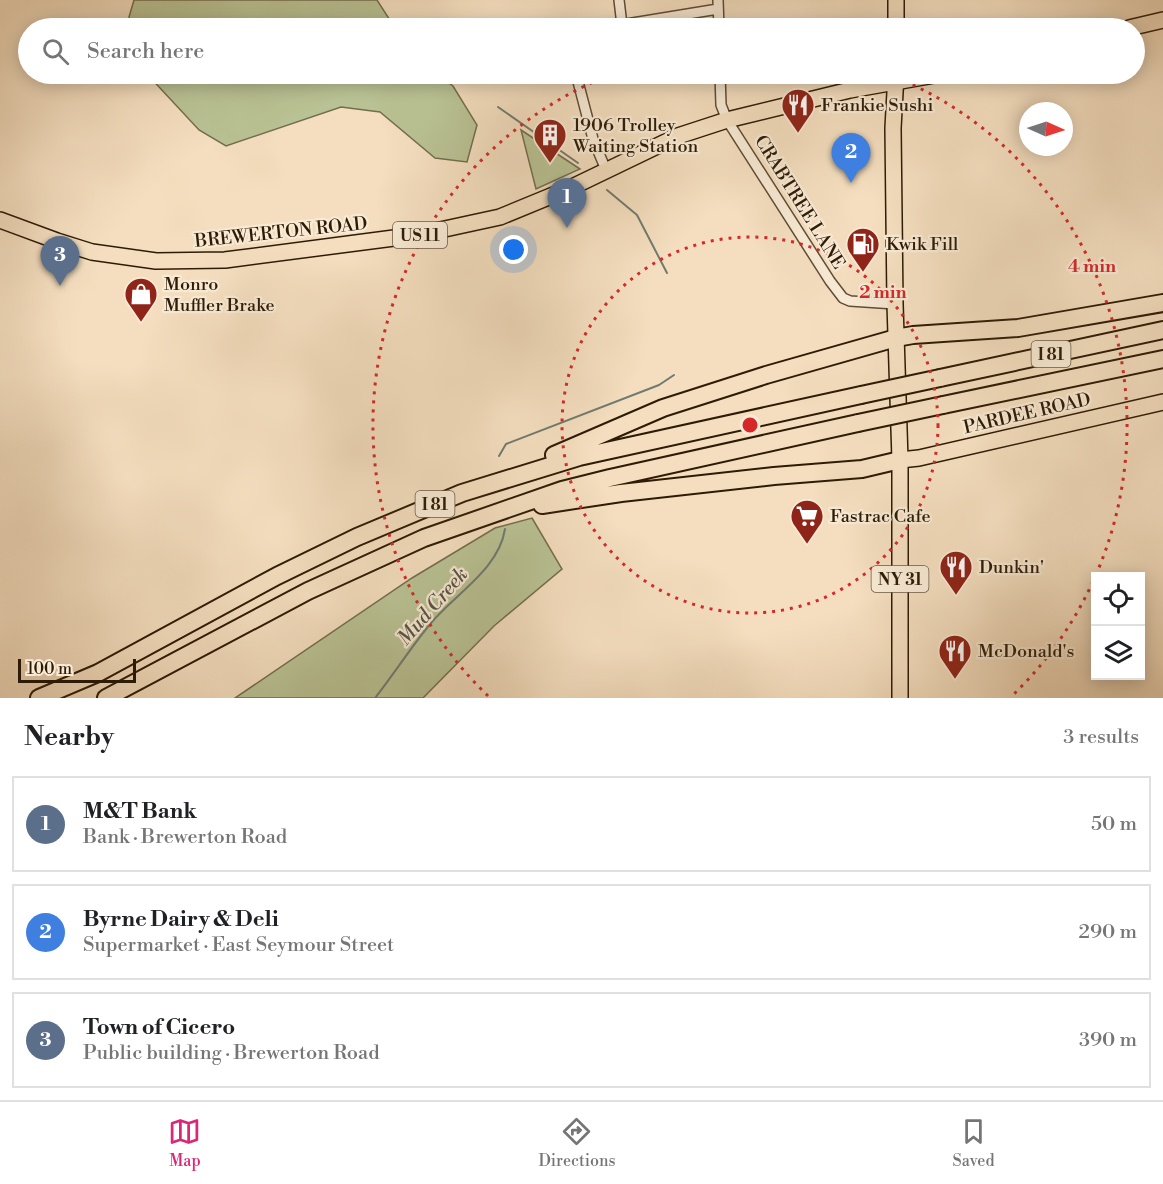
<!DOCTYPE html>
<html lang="en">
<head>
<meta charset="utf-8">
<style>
  body { margin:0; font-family:"Libre Bodoni",serif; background:#f2f2f2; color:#202124 }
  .controls { position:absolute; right:18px; bottom:18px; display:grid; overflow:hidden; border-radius:0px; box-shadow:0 3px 15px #0003 }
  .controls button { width:54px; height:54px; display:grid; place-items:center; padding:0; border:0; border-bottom:2px solid #e0e0e0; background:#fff; color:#202124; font:30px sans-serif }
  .compass { position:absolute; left:1019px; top:102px; width:54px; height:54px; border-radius:50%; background:#fff; box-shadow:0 3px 15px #0003; rotate:93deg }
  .scale { position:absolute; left:18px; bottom:15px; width:118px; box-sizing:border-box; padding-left:6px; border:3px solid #2e1b06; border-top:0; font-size:16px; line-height:21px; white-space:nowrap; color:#2e1b06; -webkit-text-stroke:4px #f8ead5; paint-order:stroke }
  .you { position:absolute; left:514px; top:250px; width:21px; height:21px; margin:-15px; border:4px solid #fff; border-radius:50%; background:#1a73e8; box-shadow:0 0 0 9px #1a73e833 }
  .badge { display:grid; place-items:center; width:39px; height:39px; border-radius:50%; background:#db2777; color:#fff; font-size:20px; font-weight:700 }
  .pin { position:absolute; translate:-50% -50px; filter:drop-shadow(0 2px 3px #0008) }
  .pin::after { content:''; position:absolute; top:32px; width:21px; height:18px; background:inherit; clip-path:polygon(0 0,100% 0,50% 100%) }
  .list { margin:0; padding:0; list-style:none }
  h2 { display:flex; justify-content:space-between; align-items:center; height:78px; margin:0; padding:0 24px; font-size:26px }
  h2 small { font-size:20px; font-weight:400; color:#757577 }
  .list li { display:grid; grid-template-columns:39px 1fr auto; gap:18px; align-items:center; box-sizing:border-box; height:96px; margin:0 12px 12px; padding:0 12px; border:2px solid #e0e0e0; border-radius:0px }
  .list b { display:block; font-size:22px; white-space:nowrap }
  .list p { margin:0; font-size:20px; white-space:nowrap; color:#757577 }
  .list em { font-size:20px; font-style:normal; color:#757577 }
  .icon { flex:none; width:33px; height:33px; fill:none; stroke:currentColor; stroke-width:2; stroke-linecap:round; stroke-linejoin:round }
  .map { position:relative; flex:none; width:1163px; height:698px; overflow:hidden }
  .search { position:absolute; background:#fff; box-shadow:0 3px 15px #0003; left:18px; right:18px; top:18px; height:66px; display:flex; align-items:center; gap:15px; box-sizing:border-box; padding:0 21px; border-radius:33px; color:#757577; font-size:22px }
  .sheet { height:402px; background:#fff }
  nav { display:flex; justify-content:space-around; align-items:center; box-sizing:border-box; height:84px; border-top:2px solid #e0e0e0; background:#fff; font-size:16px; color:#757577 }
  nav a { display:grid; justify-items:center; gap:3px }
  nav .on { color:#db2777 }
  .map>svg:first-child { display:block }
  .green { fill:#b9c294; stroke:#746e4d; stroke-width:1.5 }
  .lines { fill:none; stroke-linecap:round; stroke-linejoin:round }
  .stream { stroke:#707b70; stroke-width:2 }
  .minor-casing { stroke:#604c34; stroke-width:12 }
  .primary-casing { stroke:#2e1b06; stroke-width:18 }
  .trunk-casing { stroke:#2e1b06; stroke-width:18 }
  .motorway-casing { stroke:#2e1b06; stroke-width:20 }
  .minor { stroke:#f8ead5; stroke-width:9 }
  .primary { stroke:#f4debf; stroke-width:15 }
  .trunk { stroke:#f4debf; stroke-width:15 }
  .motorway { stroke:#f4debf; stroke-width:16 }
  .motorway-bridge-casing { stroke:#2e1b06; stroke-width:20; stroke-linecap:butt }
  .motorway-bridge { stroke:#f4debf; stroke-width:16 }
  .ring { fill:none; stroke:#d62828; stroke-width:3; stroke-dasharray:3 6 }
  .labels { text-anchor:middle; stroke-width:4.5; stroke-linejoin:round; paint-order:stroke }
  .shield { fill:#f8ead5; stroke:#6b5944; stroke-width:1.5 }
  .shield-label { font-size:16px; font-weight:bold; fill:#2e1b06 }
  .poi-label { font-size:18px; fill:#2e1b06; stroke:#f8ead5; text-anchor:start }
  .street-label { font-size:18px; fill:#2e1b06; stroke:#f8ead5 }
  .water-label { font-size:20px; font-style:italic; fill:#545344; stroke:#f8ead5 }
  .centre { fill:#d62828; stroke:#f8ead5; stroke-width:3 }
  .ring-label { font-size:18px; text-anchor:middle; font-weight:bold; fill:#d62828; stroke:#f8ead5; stroke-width:4.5; stroke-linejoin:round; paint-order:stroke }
</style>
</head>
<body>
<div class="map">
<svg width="1163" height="698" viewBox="0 0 1163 698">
  <rect width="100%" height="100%" fill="#f4debf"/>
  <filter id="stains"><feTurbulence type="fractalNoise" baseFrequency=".00333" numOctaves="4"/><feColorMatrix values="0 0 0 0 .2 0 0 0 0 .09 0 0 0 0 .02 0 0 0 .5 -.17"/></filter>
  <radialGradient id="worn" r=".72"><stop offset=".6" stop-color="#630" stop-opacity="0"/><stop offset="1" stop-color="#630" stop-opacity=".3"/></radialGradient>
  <path class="green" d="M 134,0 L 377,0 L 395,28 L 130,28 L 129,17 Z
    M 147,74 L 436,74 L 453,86 L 477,125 L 467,162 L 435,158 L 380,112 L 341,107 L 226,146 L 199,130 Z
    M 521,130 L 580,169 L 536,189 Z
    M 532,518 L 562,569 L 494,626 L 423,698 L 235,698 L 412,578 L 495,528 Z"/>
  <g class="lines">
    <path class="stream" d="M 498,107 L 578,163
      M 607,190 L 637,215 L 667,273
      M 499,456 L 506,444 L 659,385 L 674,375
      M 375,698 C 394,674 411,647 431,623 C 455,594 499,569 505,529"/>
    <g class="minor-casing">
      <path id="minor" d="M 619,0 L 622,25
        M 718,0 L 719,28
        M 602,28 L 718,9
        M 576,74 L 593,139 L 606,170
        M 720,74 L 721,105 L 727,120 L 830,281 L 843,298 L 850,301 L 895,304"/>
    </g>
    <g class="primary-casing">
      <path id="primary" d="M 1129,28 L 1163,20
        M 0,220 L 57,241 L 92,252 L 156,261 L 225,260 L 417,235 L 500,217 L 568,189 L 678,136 L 727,120 L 850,90 L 940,74
        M 900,460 L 900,698"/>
    </g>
    <g class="trunk-casing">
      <path id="trunk" d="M 896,0 L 896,28
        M 896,74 L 893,128 L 895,304 L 900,460 L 919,458 L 1163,402"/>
    </g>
    <g class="motorway-casing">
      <path id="motorway" d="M 940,378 L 1163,330
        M 943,405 L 1163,359
        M 554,455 L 663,408 L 766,375 L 896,338 L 913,335 L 1018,328 L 1163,303
        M 542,505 L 621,493 L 774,476 L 862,469 L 900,460
        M 39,698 L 98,673 L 277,576 L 357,537 L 462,493 L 579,457 L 861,395
        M 106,698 L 308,591 L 424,538 L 562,490 L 610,478 L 858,423"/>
    </g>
    <use href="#minor" class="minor"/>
    <use href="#primary" class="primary"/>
    <use href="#trunk" class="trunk"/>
    <use href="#motorway" class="motorway"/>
    <g class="motorway-bridge-casing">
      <path id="motorway-bridge" d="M 861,395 L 940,378
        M 858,423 L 943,405"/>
    </g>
    <use href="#motorway-bridge" class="motorway-bridge"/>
  </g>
  <g class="ring">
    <circle cx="750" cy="425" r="188"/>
    <path d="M488 696A377 377 0 0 1 612 74M888 74A377 377 0 0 1 1012 696"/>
  </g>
  <defs>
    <g id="restaurant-pin" transform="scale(1.725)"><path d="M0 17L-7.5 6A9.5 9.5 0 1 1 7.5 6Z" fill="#8f2418" stroke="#f8ead5"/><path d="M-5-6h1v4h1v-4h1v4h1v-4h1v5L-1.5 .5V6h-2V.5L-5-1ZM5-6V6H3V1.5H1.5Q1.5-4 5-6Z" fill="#fff"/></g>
    <g id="building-pin" transform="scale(1.725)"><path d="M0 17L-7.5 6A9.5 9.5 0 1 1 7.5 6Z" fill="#8f2418" stroke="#f8ead5"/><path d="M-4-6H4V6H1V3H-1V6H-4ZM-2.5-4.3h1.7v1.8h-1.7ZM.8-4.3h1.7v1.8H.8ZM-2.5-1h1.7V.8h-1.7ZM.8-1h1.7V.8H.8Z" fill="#fff"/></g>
    <g id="fuel-pin" transform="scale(1.725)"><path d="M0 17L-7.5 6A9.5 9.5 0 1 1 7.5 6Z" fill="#8f2418" stroke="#f8ead5"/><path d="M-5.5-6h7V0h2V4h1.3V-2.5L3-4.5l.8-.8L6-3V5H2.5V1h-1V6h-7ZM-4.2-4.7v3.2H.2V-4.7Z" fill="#fff"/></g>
    <g id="shop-pin" transform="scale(1.725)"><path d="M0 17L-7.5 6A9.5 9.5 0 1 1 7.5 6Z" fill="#8f2418" stroke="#f8ead5"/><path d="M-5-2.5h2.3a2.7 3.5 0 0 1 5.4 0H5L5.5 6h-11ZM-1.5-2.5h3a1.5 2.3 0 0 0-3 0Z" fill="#fff"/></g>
    <g id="supermarket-pin" transform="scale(1.725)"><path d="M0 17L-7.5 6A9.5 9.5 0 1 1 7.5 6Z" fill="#8f2418" stroke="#f8ead5"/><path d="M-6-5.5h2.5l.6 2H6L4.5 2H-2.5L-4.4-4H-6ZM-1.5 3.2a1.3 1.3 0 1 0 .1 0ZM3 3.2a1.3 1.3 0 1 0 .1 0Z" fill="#fff"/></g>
  </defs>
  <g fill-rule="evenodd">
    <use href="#restaurant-pin" x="798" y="105"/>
    <use href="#building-pin" x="550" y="135"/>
    <use href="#fuel-pin" x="863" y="244"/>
    <use href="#shop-pin" x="141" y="294"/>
    <use href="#supermarket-pin" x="807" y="516"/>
    <use href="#restaurant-pin" x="956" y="567"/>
    <use href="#restaurant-pin" x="955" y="651"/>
  </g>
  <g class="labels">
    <g class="shield">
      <rect x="393" y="222" width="54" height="26" rx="4.5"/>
      <rect x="1031.5" y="341" width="39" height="26" rx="4.5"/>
      <rect x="415.5" y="491" width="39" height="26" rx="4.5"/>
      <rect x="871.5" y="566" width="57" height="26" rx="4.5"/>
    </g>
    <g class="shield-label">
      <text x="420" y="241">US 11</text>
      <text x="1051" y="360">I 81</text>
      <text x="435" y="510">I 81</text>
      <text x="900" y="585">NY 31</text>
    </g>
    <g class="poi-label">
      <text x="821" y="111">Frankie Sushi</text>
      <text x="573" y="131">1906 Trolley<tspan x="573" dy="21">Waiting Station</tspan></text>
      <text x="886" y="250">Kwik Fill</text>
      <text x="164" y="290">Monro<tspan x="164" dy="21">Muffler Brake</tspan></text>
      <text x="830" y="522">Fastrac Cafe</text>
      <text x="979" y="573">Dunkin'</text>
      <text x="978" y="657">McDonald's</text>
    </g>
    <g class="street-label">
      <text transform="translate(800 202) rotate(58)" y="6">CRABTREE LANE</text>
      <text transform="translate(281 232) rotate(-6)" y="6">BREWERTON ROAD</text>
      <text transform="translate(1027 413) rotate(-13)" y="6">PARDEE ROAD</text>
    </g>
    <g class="water-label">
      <text transform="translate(432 606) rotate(-49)" y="7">Mud Creek</text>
    </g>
  </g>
  <circle cx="750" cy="425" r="9" class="centre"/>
  <g class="ring-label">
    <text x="1092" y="272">4 min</text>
    <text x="883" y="298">2 min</text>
  </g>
  <rect width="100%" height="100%" filter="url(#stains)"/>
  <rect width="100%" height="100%" fill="url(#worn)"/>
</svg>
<div class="controls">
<button><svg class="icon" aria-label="locate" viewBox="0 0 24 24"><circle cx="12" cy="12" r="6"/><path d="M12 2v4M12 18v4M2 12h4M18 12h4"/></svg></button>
<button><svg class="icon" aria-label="layers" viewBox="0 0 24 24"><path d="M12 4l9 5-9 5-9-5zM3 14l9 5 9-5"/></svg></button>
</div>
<svg class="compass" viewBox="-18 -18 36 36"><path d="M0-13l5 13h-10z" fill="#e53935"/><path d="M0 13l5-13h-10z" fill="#757577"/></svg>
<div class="scale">100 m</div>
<div class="you"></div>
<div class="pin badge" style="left:567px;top:228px;background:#5c6f8a">1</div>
<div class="pin badge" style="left:851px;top:183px;background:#3f7fe0">2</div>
<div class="pin badge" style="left:60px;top:286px;background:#5c6f8a">3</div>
<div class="search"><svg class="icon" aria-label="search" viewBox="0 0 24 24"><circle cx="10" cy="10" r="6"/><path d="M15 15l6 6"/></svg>Search here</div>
</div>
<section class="sheet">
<h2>Nearby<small>3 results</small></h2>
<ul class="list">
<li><span class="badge" style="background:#5c6f8a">1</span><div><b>M&amp;T Bank</b><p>Bank · Brewerton Road</p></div><em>50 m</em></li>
<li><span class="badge" style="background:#3f7fe0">2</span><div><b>Byrne Dairy &amp; Deli</b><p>Supermarket · East Seymour Street</p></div><em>290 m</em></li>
<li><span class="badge" style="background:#5c6f8a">3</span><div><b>Town of Cicero</b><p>Public building · Brewerton Road</p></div><em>390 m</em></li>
</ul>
</section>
<nav>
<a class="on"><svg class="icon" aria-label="map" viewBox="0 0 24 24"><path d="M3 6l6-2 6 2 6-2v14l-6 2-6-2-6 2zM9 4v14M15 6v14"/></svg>Map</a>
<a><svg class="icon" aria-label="directions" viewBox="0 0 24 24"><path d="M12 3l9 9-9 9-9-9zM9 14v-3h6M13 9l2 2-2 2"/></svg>Directions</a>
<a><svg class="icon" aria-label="saved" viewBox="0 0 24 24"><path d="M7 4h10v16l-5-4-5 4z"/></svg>Saved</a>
</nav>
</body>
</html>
